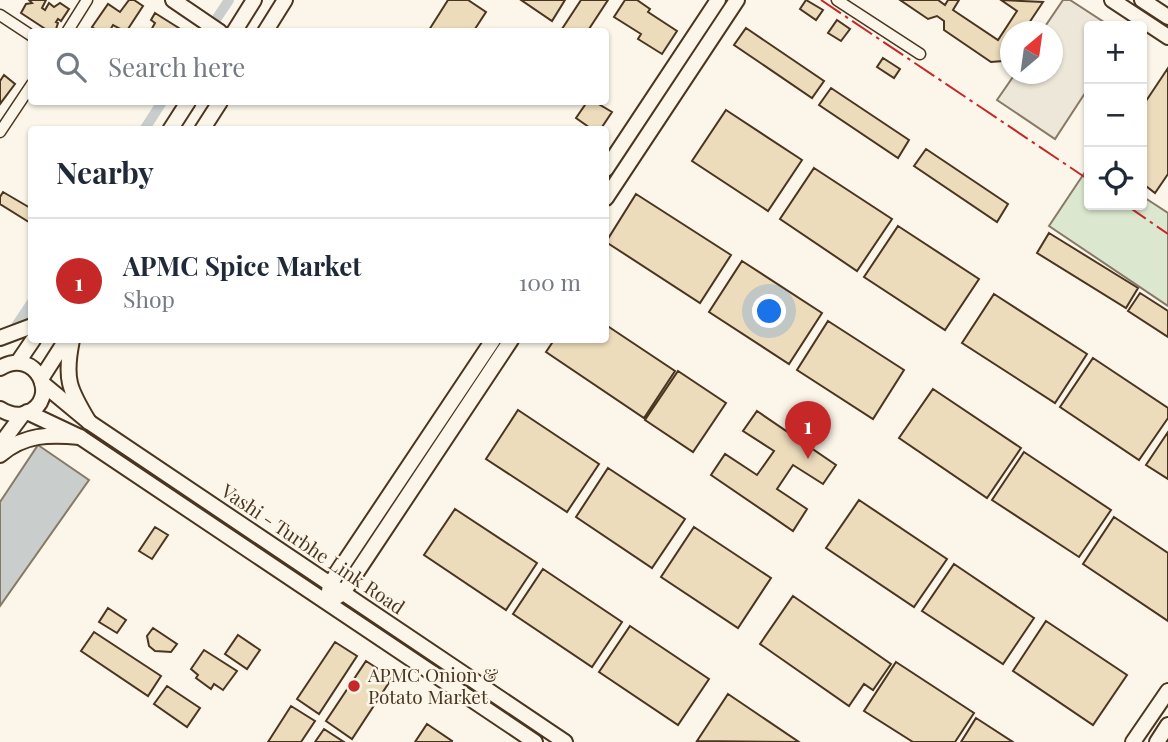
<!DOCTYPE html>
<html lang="en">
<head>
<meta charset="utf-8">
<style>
  body { margin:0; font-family:"Playfair Display",serif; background:#f6f6f7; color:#1f2937 }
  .controls { position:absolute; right:21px; top:21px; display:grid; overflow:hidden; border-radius:7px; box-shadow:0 2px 5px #0004 }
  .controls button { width:63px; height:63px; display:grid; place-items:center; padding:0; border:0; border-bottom:2px solid #e0e1e3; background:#fff; color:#1f2937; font:35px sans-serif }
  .compass { position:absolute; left:1000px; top:21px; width:63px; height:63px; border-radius:50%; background:#fff; box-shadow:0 2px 5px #0004; rotate:29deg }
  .you { position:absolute; left:770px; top:312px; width:24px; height:24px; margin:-18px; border:5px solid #fff; border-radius:50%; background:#1a73e8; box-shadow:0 0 0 10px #1a73e833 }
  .badge { display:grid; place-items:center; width:46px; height:46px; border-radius:50%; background:#c62828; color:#fff; font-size:23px; font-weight:700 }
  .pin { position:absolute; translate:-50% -58px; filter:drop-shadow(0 2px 4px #0008) }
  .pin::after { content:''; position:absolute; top:37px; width:24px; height:21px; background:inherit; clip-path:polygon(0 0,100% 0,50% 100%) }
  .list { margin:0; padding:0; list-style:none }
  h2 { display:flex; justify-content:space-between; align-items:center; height:91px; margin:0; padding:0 28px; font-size:30px }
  h2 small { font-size:23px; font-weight:400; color:#747a83 }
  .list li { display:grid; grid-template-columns:46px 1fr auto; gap:21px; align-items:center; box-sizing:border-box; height:126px; padding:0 28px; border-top:2px solid #e0e1e3 }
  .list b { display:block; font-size:26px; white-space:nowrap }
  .list p { margin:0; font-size:23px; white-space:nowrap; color:#747a83 }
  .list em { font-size:23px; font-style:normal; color:#747a83 }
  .icon { flex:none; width:38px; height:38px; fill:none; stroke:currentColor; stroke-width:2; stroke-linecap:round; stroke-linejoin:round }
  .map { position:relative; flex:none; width:1168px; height:742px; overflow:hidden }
  .search { position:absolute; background:#fff; box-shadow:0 2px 5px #0004; left:28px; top:28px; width:581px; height:77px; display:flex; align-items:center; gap:18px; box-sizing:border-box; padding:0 24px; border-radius:7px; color:#747a83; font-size:26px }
  .panel { position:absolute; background:#fff; box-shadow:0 2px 5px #0004; left:28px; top:126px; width:581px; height:217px; border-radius:7px }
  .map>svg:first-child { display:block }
  .green { fill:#dce7d0; stroke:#887966; stroke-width:2 }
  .parking { fill:#ede7d9; stroke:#887966; stroke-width:2 }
  .water { fill:#c9cecd; stroke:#887966; stroke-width:2 }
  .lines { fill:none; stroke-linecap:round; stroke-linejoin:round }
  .canal { stroke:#c9cecd; stroke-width:10 }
  .building { fill:#ecdcbc; stroke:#4a3520; stroke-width:2 }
  .street-casing { stroke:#4a3520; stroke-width:13 }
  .secondary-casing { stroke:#4a3520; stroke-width:18 }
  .primary-casing { stroke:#4a3520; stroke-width:18 }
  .street { stroke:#fbf6e9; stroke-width:10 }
  .secondary { stroke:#fbf6e9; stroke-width:14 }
  .primary { stroke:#fbf6e9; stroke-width:14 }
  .power { stroke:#c62828; stroke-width:2; stroke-dasharray:24 5 3.5 5; stroke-linecap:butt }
  .poi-dot { fill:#c62828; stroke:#fbf6e9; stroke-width:2.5 }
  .labels { text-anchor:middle; stroke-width:5; stroke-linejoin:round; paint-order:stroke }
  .street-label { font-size:19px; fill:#4a3520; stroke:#fbf6e9 }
  .poi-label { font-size:19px; fill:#4a3520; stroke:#fbf6e9; text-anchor:start }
</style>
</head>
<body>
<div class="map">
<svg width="1168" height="742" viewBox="0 0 1168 742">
  <rect width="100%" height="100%" fill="#fbf6e9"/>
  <path class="green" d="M 1089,166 L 1089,205 L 1142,205 L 1142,196 L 1168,213 L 1168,306 L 1049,226 Z"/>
  <path class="parking" d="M 1063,0 L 1070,0 L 1110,26 L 1089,26 L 1089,87 L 1055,139 L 997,100 L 1015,74 L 1052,74 L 1052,32 L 1042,31 Z"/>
  <path class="water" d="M 38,445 L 89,480 L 0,606 L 0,502 Z"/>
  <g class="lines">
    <path class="canal" d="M 217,18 L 229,0
      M 144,130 L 162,102
      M 16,326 L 32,302"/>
  </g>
  <path class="building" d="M 29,0 L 46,0 L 42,8 L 45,10 L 49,3 L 54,7 L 60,3 L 69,9 L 61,21 L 58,19 L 56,22 L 58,23 L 55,32 L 50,32 L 21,13 L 26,4 L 32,3 Z
    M 129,0 L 134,0 L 143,6 L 126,32 L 113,25 L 109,32 L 99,32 L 92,27 L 108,4 L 120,12 Z
    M 448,0 L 468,0 L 486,12 L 473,32 L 429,30 Z
    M 521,0 L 565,0 L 552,21 Z
    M 581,0 L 608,0 L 587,32 L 560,32 Z
    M 625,0 L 637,0 L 650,9 L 648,12 L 677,31 L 662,54 L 638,39 L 641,34 L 614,17 Z
    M 806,0 L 823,10 L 816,20 L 800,9 Z
    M 900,0 L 938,0 L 945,5 L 948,0 L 959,0 L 953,10 L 998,40 L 1017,11 L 1001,0 L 1043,2 L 1023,32 L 1010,32 L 1010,49 L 1003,61 L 991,62 L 944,30 L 944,21 L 937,16 L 928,19 Z
    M 155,13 L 182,30 L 182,32 L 150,32 L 155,23 L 151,20 Z
    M 837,20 L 850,29 L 841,41 L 828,33 Z
    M 746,28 L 824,81 L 812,98 L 734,45 Z
    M 883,58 L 900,69 L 894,78 L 877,67 Z
    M 1168,68 L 1168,174 L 1155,193 L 1142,183 L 1142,107 Z
    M 4,75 L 15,84 L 0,104 L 0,81 Z
    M 831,88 L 909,140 L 898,158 L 819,105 Z
    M 587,102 L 595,102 L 612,112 L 600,130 L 593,130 L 576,118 Z
    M 726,110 L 802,160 L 768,211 L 692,161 Z
    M 926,149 L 1008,204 L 997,222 L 914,166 Z
    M 814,168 L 892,219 L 857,271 L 780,219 Z
    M 3,192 L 32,209 L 32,224 L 0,204 L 0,197 Z
    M 636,194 L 731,255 L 700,303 L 606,242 Z
    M 898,226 L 979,279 L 945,330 L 864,277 Z
    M 1049,233 L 1138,288 L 1126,308 L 1037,253 Z
    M 742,261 L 822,313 L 789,364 L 709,312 Z
    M 1140,293 L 1168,311 L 1168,337 L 1128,311 Z
    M 994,294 L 1087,354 L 1055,403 L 962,343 Z
    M 828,321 L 904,370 L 873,419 L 797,370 Z
    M 606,325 L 675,371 L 644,418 L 546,352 L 554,340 L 606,340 Z
    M 1093,358 L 1168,408 L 1168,418 L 1139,460 L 1060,407 Z
    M 678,371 L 726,403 L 693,452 L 645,420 Z
    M 933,389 L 1021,448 L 987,498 L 899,438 Z
    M 518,410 L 599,464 L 567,512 L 486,459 Z
    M 757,411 L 836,465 L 823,484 L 793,465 L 777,489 L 807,509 L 793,531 L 711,475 L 725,454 L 757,475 L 774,451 L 743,431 Z
    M 1168,432 L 1168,479 L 1146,465 Z
    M 1024,452 L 1111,510 L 1079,557 L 992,500 Z
    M 608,468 L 685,519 L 652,568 L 576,517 Z
    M 859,500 L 947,559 L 914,607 L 826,548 Z
    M 455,509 L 537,563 L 506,610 L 424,555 Z
    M 1114,517 L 1168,553 L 1168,621 L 1083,564 Z
    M 155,527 L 168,535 L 152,559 L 139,551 Z
    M 694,527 L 771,578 L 738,628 L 661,577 Z
    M 954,564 L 1034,618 L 1003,664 L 922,611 Z
    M 543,569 L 622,622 L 592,667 L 513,614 Z
    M 793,596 L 891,664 L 873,690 L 864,684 L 849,706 L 760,644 Z
    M 108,608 L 126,620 L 117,633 L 99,622 Z
    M 1046,621 L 1127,675 L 1093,725 L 1013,671 Z
    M 630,626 L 709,679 L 678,725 L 599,672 Z
    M 153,628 L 177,644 L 171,652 L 155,651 L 149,646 L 147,636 Z
    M 94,632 L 161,676 L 148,696 L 81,651 Z
    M 238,635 L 260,650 L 247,669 L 225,654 Z
    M 335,642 L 357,656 L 319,714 L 297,699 Z
    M 204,650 L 237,671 L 223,690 L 214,684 L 211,689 L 196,678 L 198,675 L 191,669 Z
    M 366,661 L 392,678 L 352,739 L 326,721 Z
    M 896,662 L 974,713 L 955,742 L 913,742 L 864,711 Z
    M 167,686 L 200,708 L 187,727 L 154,704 Z
    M 728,694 L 799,742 L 697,741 Z
    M 291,706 L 315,721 L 301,742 L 268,742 Z
    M 976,718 L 1013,742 L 961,742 Z
    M 427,724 L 452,741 L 451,742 L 415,742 Z
    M 324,729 L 344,742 L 315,742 Z"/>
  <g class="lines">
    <g class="street-casing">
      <path id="street" d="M 837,0 L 920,54
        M 0,15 L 32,36
        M 67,32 L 87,0
        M 0,132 L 32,84"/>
    </g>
    <g class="secondary-casing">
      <path id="secondary" d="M 173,0 L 220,32
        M 1112,0 L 1168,37
        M 1142,0 L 1168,17
        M 606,169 L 718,0
        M 606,198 L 737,0
        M 42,383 L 89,422 L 565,742
        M 27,412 L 80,437 L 535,742
        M 329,591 L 330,584 L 493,340
        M 335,598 L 343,593 L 511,340
        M 1133,742 L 1168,691
        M 1157,742 L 1168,725"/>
    </g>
    <g class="primary-casing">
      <path id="primary" d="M 234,32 L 254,0
        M 265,32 L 285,0
        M 170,130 L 188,102
        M 202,130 L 220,102
        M 0,338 L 32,326
        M 72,340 C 64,379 69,389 89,422
        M 18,362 L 33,340
        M 0,368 C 36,346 61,399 27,413 C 17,417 8,414 0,409
        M 41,379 L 66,340
        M 0,445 L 23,414
        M 0,455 C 24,434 50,434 80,437"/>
    </g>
    <use href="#street" class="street"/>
    <use href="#secondary" class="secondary"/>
    <use href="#primary" class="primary"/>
    <path class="power" d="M 821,0 L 1089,180
      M 1126,205 L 1168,234"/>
  </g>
  <circle class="poi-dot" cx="354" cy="686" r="7"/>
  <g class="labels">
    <g class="street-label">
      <text transform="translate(313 549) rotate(34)" y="7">Vashi - Turbhe Link Road</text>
    </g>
    <g class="poi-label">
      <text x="368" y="682">APMC Onion &amp;<tspan x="368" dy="22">Potato Market</tspan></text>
    </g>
  </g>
</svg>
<div class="controls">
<button>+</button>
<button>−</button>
<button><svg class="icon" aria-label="locate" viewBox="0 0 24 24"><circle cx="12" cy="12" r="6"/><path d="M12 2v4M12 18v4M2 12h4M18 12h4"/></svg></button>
</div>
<svg class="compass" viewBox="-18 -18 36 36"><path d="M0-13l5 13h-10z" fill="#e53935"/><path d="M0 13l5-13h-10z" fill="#747a83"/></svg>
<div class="you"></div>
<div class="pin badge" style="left:808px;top:459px">1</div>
<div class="search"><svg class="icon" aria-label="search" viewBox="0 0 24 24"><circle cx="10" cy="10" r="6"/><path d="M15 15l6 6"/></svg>Search here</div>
<section class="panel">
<h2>Nearby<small></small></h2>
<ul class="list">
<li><span class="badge">1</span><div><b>APMC Spice Market</b><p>Shop</p></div><em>100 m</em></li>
</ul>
</section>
</div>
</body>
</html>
